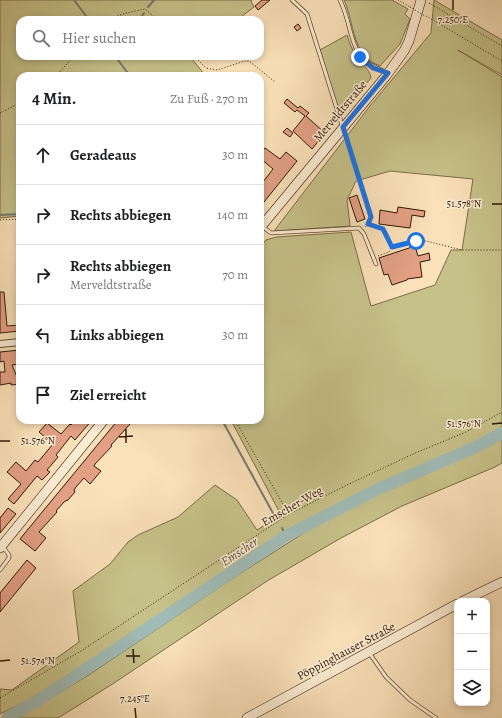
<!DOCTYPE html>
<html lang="de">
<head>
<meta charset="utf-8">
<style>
  body { margin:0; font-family:Alegreya,serif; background:#f6f6f6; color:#202124 }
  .controls { position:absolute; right:12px; bottom:12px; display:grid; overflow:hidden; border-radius:8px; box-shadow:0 2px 6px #0003 }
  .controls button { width:36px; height:36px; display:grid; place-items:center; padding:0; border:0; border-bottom:1px solid #e0e0e0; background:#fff; color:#202124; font:20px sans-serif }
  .stop { position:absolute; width:12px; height:12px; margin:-9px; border:3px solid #1a73e8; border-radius:50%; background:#fff }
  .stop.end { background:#1a73e8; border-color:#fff; box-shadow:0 1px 4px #0008 }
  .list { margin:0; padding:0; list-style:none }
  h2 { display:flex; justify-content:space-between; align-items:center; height:52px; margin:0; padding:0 16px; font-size:17px }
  h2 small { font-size:13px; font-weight:400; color:#757577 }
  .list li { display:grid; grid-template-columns:26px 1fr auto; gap:12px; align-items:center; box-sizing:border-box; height:60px; padding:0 16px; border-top:1px solid #e0e0e0 }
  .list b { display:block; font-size:15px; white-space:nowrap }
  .list p { margin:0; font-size:13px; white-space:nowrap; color:#757577 }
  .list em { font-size:13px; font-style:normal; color:#757577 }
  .icon { flex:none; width:22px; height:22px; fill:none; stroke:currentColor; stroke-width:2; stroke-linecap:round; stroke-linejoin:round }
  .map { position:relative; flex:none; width:502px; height:718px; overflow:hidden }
  .search { position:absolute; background:#fff; box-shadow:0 2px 6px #0003; left:16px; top:16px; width:248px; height:44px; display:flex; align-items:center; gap:10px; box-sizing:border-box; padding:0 14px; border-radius:12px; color:#757577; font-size:15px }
  .panel { position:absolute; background:#fff; box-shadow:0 2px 6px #0003; left:16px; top:72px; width:248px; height:352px; border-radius:12px }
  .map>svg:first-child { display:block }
  .green { fill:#c6c18a; stroke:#7c6d47 }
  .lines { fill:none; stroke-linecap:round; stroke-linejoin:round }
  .stream { stroke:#747b6f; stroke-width:2 }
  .river { stroke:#a0bcb7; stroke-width:12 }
  .building { fill:#e3a085; stroke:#321904 }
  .service-casing { stroke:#644b31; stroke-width:4.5 }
  .minor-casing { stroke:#644b31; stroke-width:8 }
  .secondary-casing { stroke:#321904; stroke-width:10 }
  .path { stroke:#321904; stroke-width:1; stroke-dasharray:1 2; stroke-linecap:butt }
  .service { stroke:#fcecd2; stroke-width:3 }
  .minor { stroke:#fcecd2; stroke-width:6 }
  .secondary { stroke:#fcecd2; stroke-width:9 }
  .path-bridge { stroke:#321904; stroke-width:1; stroke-dasharray:1 2; stroke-linecap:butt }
  .route { stroke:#1a73e8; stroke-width:5 }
  .ticks { fill:none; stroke:#321904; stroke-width:1.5 }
  .labels { text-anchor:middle; stroke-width:3; stroke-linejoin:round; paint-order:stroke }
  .street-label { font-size:12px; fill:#321904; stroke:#fcecd2 }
  .water-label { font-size:13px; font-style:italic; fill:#585243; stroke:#fcecd2 }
  .ticks-label { font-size:10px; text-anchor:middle; fill:#321904; stroke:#fcecd2; stroke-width:3; stroke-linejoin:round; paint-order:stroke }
</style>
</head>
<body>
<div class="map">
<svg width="502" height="718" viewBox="0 0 502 718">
  <rect width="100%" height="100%" fill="#fae1b9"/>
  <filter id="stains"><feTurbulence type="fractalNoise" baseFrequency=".005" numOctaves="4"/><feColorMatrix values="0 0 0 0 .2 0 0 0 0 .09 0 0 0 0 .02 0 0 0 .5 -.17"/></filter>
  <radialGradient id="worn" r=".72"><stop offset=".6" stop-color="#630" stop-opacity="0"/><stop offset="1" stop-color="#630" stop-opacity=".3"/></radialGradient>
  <path class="green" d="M 0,0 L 252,0 L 251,1 L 254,7 L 237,20 L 20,20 L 20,56 L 193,56 L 191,58 L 206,76 L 20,76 L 20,216 L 0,218 Z
    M 344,0 L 392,0 L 408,9 L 405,14 L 410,19 L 400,44 L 380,66 C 351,55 355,24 344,0 Z
    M 434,0 L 502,40 L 502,75 L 458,50 L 502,77 L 502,428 L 473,443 L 375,486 L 327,510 L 281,535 L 108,650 L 29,700 L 0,714 L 0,689 L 12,690 L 79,642 L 73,591 L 110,564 L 128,542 L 138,535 L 178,517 L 215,485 L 237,500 L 257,530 L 281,515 L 231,420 L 260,420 L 260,247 L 266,240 L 276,237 L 351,232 L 371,306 L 435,285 L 451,250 L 462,250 L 473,179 L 390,171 L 356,181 L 347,200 L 350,226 L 274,231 L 370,106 L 431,33 Z
    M 347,35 C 349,42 352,49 356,56 C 361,64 370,69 371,78 L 341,115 L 339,113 L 320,50 Z
    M 502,438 L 502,463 L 495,467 L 402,506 L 341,538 L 267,581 L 111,685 L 58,718 L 18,718 L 87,676 L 233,578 L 310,529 L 379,494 L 476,452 Z"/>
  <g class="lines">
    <path class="stream" d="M 74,0 L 89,20
      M 148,7 L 154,0
      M 139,20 L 144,13
      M 115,56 L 130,76
      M 0,215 L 20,214
      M 222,420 L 274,515
      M 282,528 L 286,536"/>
    <path class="river" d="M 7,718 L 42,698 L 118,648 L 286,536 L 376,490 L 478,446 L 502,433"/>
  </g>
  <path class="building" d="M 262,0 L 270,0 L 258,10 L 255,6 Z
    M 298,24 L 301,28 L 297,31 L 294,27 Z
    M 287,99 L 298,108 L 300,106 L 309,113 L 306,116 L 325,133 L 312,149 L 293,131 L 305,116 L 297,110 L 295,112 L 284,103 Z
    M 287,128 L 293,133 L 290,137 L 283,132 Z
    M 265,148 L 280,159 L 286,152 L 297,161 L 260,207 L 260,186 L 273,169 L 260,158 L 260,154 Z
    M 357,195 L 365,219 L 357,222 L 349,198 Z
    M 398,207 L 425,211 L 424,217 L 412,215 L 410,228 L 379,224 L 380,210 L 397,213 Z
    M 415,246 L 418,256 L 429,253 L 430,260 L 420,262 L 422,277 L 407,279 L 407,280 L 392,285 L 388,274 L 384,275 L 379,258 Z
    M 0,292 L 4,292 L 7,326 L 20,325 L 20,331 L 0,333 Z
    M 20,350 L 20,364 L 12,365 L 20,384 L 11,385 L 11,383 L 0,385 L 0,372 L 5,372 L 4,361 L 0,362 L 0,352 Z
    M 75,420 L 92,420 L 75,440 L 71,436 L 56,455 L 58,457 L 47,470 L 50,472 L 42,480 L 37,476 L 14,504 L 8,499 L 21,484 L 7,472 L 16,462 L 26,471 L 35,460 L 38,462 L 53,444 L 39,432 L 47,423 L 61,434 L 70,424 L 71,425 Z
    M 118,420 L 132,420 L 129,422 L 131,423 L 111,445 L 112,446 L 95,464 L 94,466 L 101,471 L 90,484 L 84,478 L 76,487 L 74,490 L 75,492 L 67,501 L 67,500 L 64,502 L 56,511 L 57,512 L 39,532 L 46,538 L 35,551 L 20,539 Z
    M 8,508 L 16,514 L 0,533 L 0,518 Z
    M 27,560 L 36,568 L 0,612 L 0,593 Z"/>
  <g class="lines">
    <g class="service-casing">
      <path id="service" d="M 292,0 L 307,14 L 342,125
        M 340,0 C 356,33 345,57 386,72
        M 263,227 L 271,233 L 359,228 L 364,234 L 376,264
        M 0,570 L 9,558 L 9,555 L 3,547
        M 370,654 L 386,677 L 410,700 L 436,718"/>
    </g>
    <g class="minor-casing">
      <path id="minor" d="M 0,344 L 20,342"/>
    </g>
    <g class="secondary-casing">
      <path id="secondary" d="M 260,228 L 386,76 L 404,51 L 409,41 L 421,0
        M 0,548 L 104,420
        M 463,601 L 502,582
        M 247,718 L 457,604"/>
    </g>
    <path class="path" d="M 398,0 L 410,7
      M 429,3 L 502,46
      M 426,16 L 502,61
      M 106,20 L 126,13 L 145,9 L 158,20
      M 194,56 L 206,68 L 217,70 L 245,61 L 249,61 L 275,82
      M 56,76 L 74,56
      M 0,113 L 20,103
      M 346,136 L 371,217 L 370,222 L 365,227
      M 0,220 L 20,219
      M 368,225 L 383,229 L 392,247 L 405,243 L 426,241 L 462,250 L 502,250
      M 378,256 L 389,252 L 391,247
      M 235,420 L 288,513
      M 0,698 L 81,651 L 289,514 L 347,485 L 413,454 L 466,432 L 502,412"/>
    <use href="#service" class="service"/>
    <use href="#minor" class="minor"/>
    <use href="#secondary" class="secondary"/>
    <path class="path-bridge" d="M 410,7 L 425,16"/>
  </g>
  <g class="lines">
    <path class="route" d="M 360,57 L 373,68 L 388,73 L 343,127 L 371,217 L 368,224 L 383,229 L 392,247 L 416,241"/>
  </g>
  <path class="ticks" d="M 453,0 L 453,10M 492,204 L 502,204M 492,424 L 502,423M 126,429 L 126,443M 119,437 L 133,436M 0,441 L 10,441M 133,649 L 134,663M 126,656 L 140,656M 0,661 L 10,660M 135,708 L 136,718"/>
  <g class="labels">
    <g class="street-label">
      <text transform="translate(340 111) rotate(-50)" y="4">Merveldtstraße</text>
      <text transform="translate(292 506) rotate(-30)" y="4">Emscher-Weg</text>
      <text transform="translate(346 651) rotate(-28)" y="4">Pöppinghauser Straße</text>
    </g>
    <g class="water-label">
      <text transform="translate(239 551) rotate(-34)" y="5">Emscher</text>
    </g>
  </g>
  <g class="ticks-label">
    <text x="453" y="23">7.250°E</text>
    <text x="464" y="207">51.578°N</text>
    <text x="464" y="427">51.576°N</text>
    <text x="38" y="444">51.576°N</text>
    <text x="38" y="664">51.574°N</text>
    <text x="135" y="702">7.245°E</text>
  </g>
  <rect width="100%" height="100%" filter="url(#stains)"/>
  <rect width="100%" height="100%" fill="url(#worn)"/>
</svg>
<div class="controls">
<button>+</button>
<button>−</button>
<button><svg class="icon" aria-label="layers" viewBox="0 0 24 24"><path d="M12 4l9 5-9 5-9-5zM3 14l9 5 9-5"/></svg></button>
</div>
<div class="stop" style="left:416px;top:241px"></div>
<div class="stop end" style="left:360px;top:57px"></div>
<div class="search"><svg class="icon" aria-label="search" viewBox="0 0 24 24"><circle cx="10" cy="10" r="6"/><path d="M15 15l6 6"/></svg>Hier suchen</div>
<section class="panel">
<h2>4 Min.<small>Zu Fuß · 270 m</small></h2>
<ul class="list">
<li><svg class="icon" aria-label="ahead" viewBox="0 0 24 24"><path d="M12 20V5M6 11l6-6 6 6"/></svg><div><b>Geradeaus</b></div><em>30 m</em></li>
<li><svg class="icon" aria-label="right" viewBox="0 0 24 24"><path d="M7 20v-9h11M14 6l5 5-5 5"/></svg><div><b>Rechts abbiegen</b></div><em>140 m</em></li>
<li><svg class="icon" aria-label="right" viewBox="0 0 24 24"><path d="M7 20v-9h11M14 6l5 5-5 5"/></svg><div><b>Rechts abbiegen</b><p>Merveldtstraße</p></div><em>70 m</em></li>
<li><svg class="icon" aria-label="left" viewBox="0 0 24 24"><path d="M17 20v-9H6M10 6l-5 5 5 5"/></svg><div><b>Links abbiegen</b></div><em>30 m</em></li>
<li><svg class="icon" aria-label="arrive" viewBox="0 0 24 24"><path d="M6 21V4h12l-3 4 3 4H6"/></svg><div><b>Ziel erreicht</b></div></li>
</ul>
</section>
</div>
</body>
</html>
